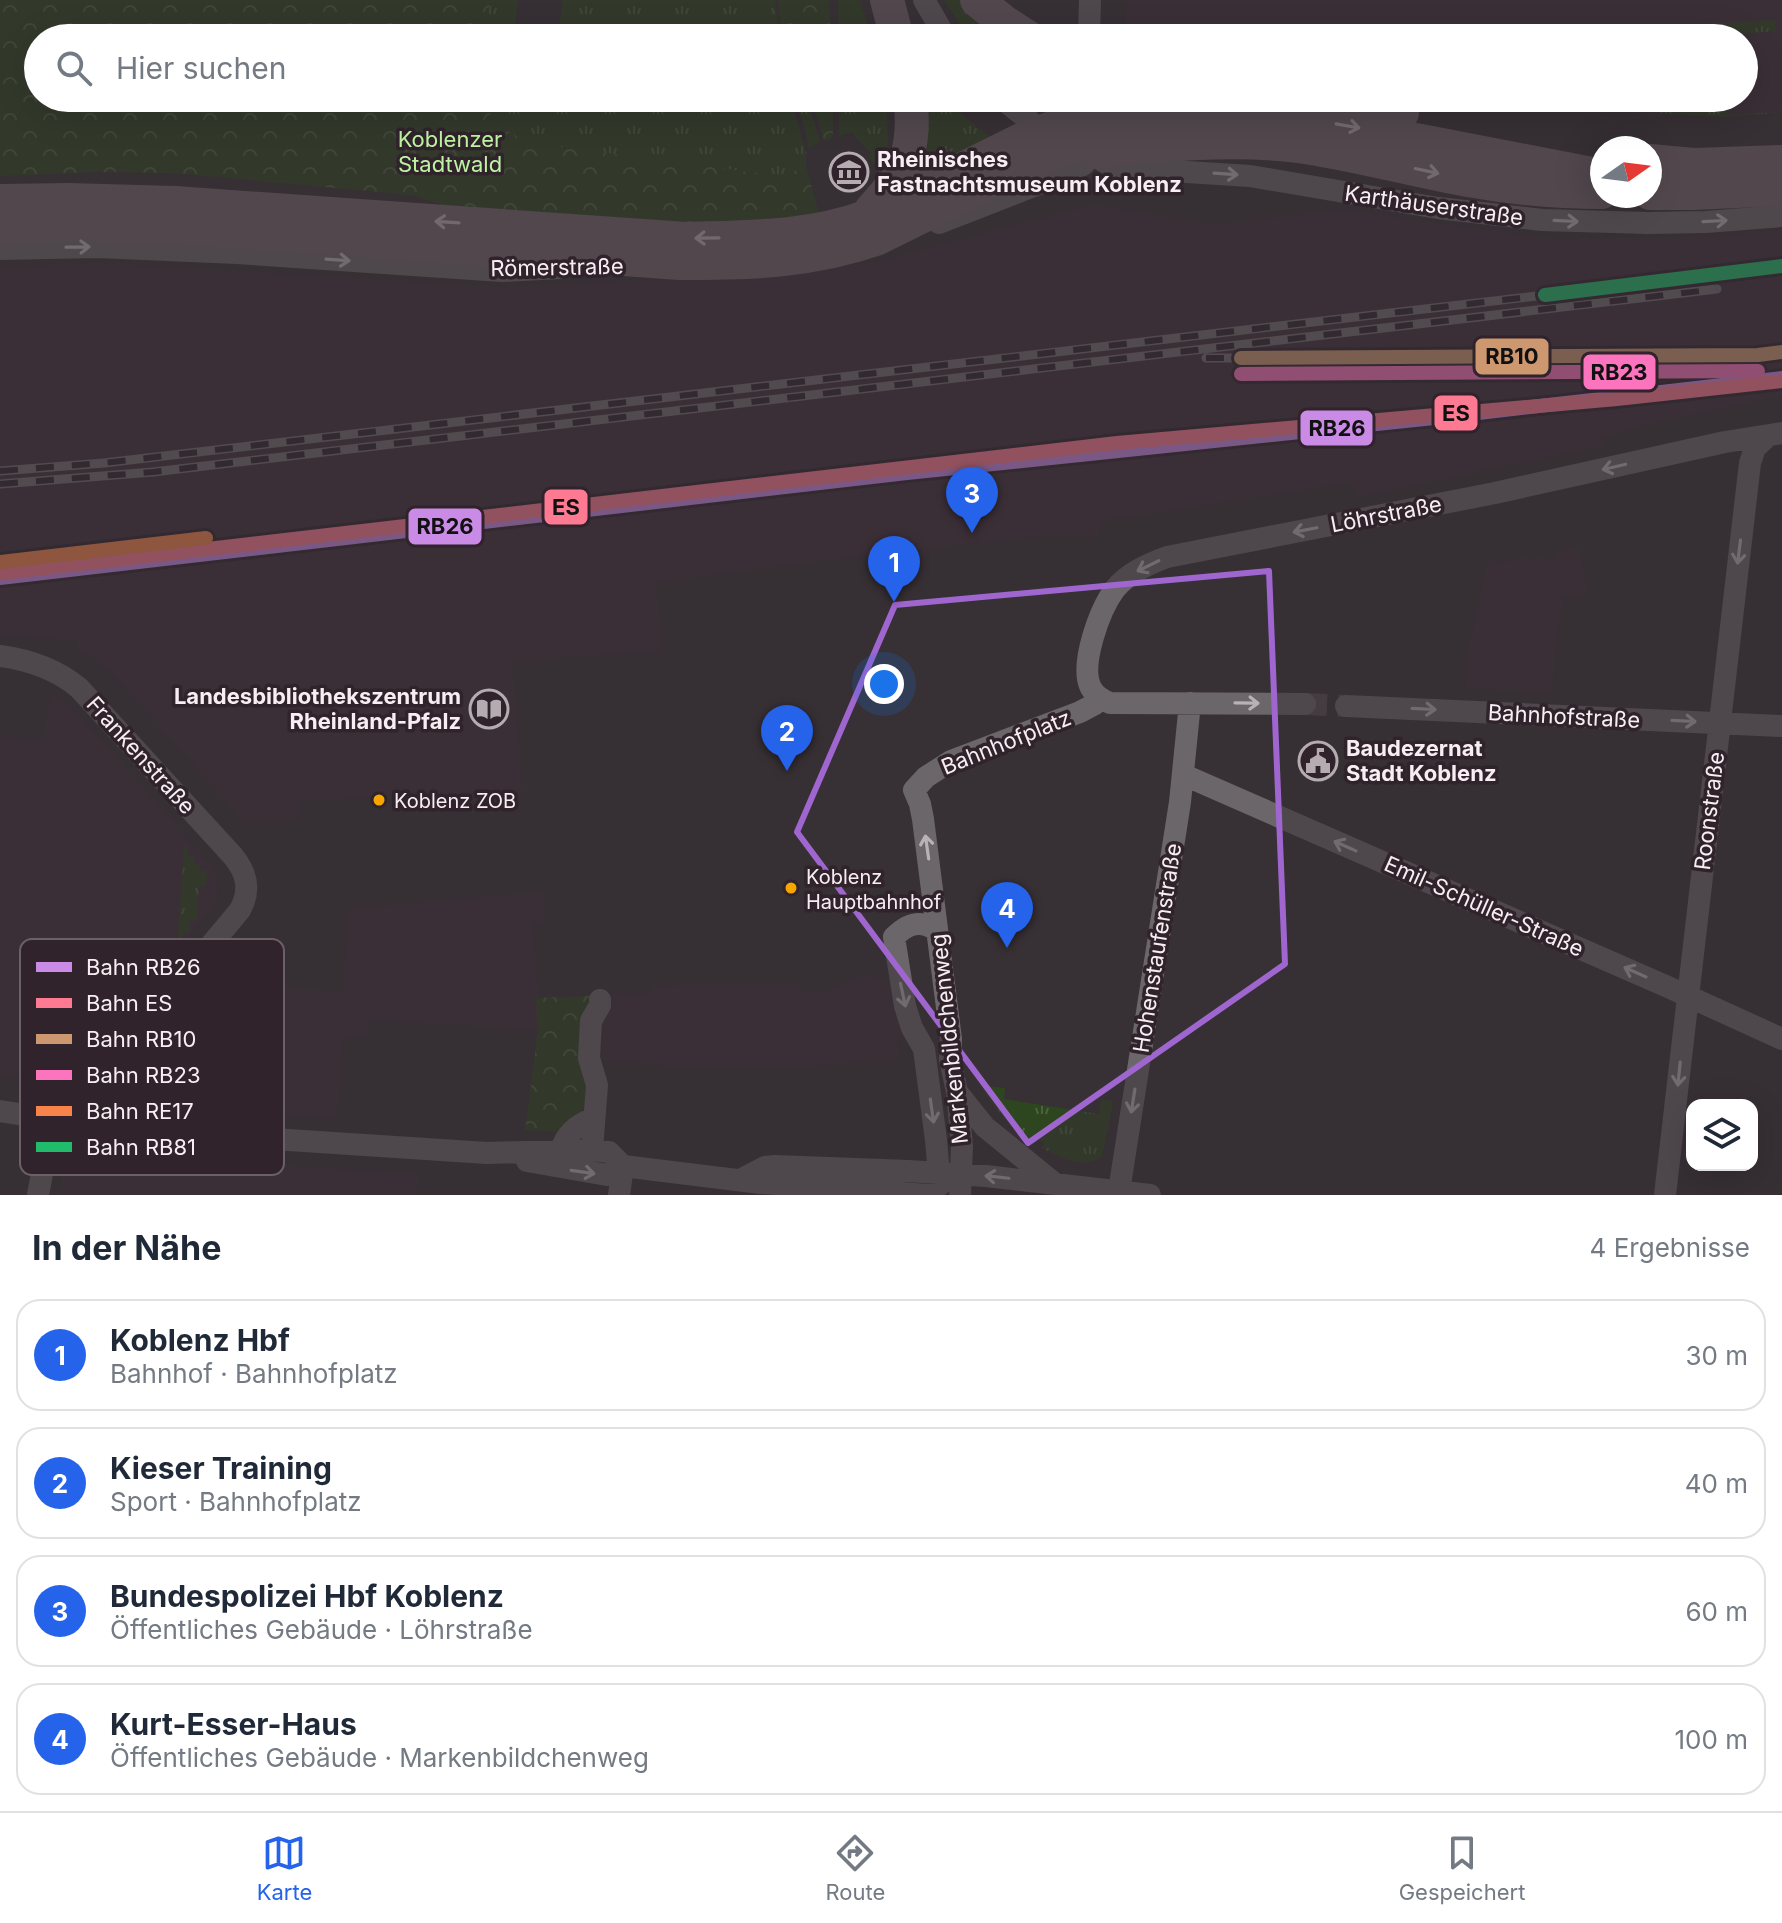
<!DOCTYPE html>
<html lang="de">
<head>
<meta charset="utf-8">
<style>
  body { margin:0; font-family:Inter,sans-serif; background:#f6f6f7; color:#1f2937 }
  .controls { position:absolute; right:24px; bottom:24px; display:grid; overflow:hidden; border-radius:16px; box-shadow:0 8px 32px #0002 }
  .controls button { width:72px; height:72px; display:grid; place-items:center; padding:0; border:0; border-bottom:2px solid #e0e1e3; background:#fff; color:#1f2937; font:40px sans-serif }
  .compass { position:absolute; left:1590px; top:136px; width:72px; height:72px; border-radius:50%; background:#fff; box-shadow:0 8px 32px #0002; rotate:76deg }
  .you { position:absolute; left:884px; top:684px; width:28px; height:28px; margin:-20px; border:6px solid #fff; border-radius:50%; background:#1a73e8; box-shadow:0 0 0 12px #1a73e833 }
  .badge { display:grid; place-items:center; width:52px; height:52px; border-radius:50%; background:#2563eb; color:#fff; font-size:26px; font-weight:700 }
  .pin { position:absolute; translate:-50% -66px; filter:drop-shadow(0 2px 4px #0008) }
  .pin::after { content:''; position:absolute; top:42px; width:28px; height:24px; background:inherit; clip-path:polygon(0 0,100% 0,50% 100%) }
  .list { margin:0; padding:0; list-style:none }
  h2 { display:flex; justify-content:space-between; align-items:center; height:104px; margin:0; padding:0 32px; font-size:34px }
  h2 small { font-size:26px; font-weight:400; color:#747a83 }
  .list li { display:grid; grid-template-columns:52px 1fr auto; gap:24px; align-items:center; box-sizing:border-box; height:112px; margin:0 16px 16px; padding:0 16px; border:2px solid #e0e1e3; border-radius:24px }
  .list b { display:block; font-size:30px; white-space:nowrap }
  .list p { margin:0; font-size:26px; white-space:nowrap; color:#747a83 }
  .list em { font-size:26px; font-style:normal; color:#747a83 }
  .icon { flex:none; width:44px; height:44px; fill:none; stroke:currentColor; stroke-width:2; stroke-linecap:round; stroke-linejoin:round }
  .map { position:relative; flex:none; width:1782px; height:1195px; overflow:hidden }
  .search { position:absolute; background:#fff; box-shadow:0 8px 32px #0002; left:24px; right:24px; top:24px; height:88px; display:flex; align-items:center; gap:20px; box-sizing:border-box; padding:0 28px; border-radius:44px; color:#747a83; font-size:30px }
  .sheet { height:616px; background:#fff }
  nav { display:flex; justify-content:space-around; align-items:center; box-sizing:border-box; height:112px; border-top:2px solid #e0e1e3; background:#fff; font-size:22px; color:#747a83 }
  nav a { display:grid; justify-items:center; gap:4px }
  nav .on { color:#2563eb }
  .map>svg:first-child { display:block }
  .built { fill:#42303b }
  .grass { fill:url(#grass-tufts) }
  .forest { fill:url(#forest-crowns) }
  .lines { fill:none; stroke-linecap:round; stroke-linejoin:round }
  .minor-tunnel { stroke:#544c51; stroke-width:22; stroke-dasharray:22 11; stroke-linecap:butt }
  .minor { stroke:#6b6669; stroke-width:22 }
  .highway { stroke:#72646c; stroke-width:34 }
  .rail-casing { stroke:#716c6f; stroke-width:9 }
  .rail { stroke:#30232b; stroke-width:6; stroke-dasharray:18; stroke-linecap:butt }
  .rail-1-casing { stroke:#30232b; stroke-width:20 }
  .rail-2-casing { stroke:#30232b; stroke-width:20 }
  .rail-3-casing { stroke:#30232b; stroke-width:20 }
  .rail-4-casing { stroke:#30232b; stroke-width:20 }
  .rail-5-casing { stroke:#30232b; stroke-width:20 }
  .rail-6-casing { stroke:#30232b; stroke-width:20 }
  .rail-1 { stroke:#ca8be6; stroke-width:14 }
  .rail-2 { stroke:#fe7a93; stroke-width:14 }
  .rail-3 { stroke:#cd976f; stroke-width:14 }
  .rail-4 { stroke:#fc73be; stroke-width:14 }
  .rail-5 { stroke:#f8844c; stroke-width:14 }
  .rail-6 { stroke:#20bc6c; stroke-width:14 }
  .oneway { stroke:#bbb0b6 }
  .oneway2 { stroke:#b8b1b5 }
  .marked { fill:none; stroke:#a066cf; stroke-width:6; stroke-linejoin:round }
  .bus-dot { fill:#f7a600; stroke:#30232b; stroke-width:3 }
  .labels { text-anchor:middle; stroke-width:7; stroke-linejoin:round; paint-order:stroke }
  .bus-label { font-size:20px; fill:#f7eef3; stroke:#30232b; text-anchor:start }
  .park-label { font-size:22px; fill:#bef3a3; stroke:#30232b }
  .poi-label { font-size:22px; font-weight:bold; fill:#f7eef3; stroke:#30232b; text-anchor:start }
  .street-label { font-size:22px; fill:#f7eef3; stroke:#30232b }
  .key { fill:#30232b; stroke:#6c6067; stroke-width:2 }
  .key-label { font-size:22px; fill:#f7eef3 }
  .line-badge { stroke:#30232b; stroke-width:3 }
  .pale-badge-label { font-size:22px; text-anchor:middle; font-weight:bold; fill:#111 }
</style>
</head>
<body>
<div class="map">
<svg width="1782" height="1195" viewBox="0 0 1782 1195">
  <defs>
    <pattern id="grass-tufts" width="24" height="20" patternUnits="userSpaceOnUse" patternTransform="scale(2)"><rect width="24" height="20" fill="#2e461f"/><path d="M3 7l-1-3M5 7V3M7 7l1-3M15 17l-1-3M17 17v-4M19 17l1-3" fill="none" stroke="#4d6140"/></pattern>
    <pattern id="forest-crowns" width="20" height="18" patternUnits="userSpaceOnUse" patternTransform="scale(2)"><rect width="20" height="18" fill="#2e461f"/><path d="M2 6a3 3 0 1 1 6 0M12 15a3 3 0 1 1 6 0" fill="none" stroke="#4d6140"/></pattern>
  </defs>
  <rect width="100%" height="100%" fill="#373034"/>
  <path class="built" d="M 1127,0 L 1782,0 L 1782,112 L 1726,117 L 1659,113 L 1557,98 L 1744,98 L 1744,38 L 1124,38 L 1126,30 Z
    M 1093,205 L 1213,225 L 1341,210 L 1560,240 L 1711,236 L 1782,230 L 1782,395 L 1643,425 L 1603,437 L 1605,445 L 1357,497 L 1353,482 L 1099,521 L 1097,536 L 1051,535 L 977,542 L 714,574 L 656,583 L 661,650 L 512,661 L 522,790 L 469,795 L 468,792 L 443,794 L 442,790 L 300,802 L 300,818 L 245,821 L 109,669 L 77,646 L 78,640 L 0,634 L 0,268 L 96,263 L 499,287 L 758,275 L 873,263 Z
    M 1578,547 L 1588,594 L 1563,596 L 1554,656 L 1553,692 L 1466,688 L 1468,652 L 1489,560 L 1501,563 L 1529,557 L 1530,560 L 1541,557 L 1549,561 L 1555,559 L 1557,553 Z
    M 52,692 L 68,705 L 103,742 L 209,864 L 215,875 L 218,888 L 216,900 L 209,911 L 92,1044 L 64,1063 L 23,1074 L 0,1077 L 0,738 L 44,739 Z
    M 542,892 L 545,922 L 532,924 L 542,1030 L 369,1019 L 368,1035 L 343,1035 L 336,1118 L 178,1106 L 164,1099 L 155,1084 L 154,1066 L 160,1051 L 169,1038 L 221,983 L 343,992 L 349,909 Z
    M 866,976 L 881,980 L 893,988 L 903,1030 L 897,1041 L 899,1058 L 810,1066 L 664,1066 L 664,1064 L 602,1060 L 606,995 L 652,994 L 652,986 L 798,983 L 799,992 L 829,992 L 849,980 Z
    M 67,1151 L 419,1175 L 416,1195 L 60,1195 Z"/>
  <path class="grass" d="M 490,0 L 518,0 L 513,38 L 486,38 Z
    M 563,0 L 775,0 L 779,38 L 558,38 Z
    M 838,0 L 860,0 L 871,38 L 839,38 Z
    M 944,0 L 960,0 L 966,7 L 1009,38 L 969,38 Z
    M 1775,20 L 1776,31 L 1696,37 L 1690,37 L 1684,30 L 1693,29 L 1693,25 Z
    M 484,98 L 790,98 L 806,152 L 806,167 L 780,176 L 531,143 C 507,131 491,126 484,98 Z
    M 795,98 L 807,98 L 820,142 L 808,148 L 807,137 Z
    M 839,98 L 885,98 C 889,126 888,152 885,180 L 868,156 L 871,153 L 851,132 L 839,136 Z
    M 924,98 L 949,98 C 960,116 977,127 994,139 L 914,176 Z
    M 1557,98 L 1634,98 L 1633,110 Z
    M 1659,98 L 1671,98 L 1672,102 L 1727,98 L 1729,115 L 1782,112 L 1726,117 L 1659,113 Z
    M 184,847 L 188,847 L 187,856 L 194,857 L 194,864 L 200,864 L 200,871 L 207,872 L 206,885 L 199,885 L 197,920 L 190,920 L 189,932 L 183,932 L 183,939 L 178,938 Z
    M 977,1069 L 987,1086 L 1005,1088 L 1004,1099 L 1099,1114 L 1101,1100 L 1113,1101 L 1102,1157 C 1083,1170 1060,1157 1042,1148 L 1045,1143 L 1036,1137 L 1032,1142 C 1005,1123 987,1100 973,1070 Z"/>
  <path class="forest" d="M 0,0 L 490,0 L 486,38 L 38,38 L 38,98 L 484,98 C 491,126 507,131 531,143 L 779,176 L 806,167 L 819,214 L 779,221 L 685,223 L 446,206 L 412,195 L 174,173 L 95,172 L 0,176 Z
    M 778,0 L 829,0 L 831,38 L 782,38 Z
    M 811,98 L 833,98 L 833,138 L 824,141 Z
    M 591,996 L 585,1100 L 583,1109 L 561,1132 L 525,1130 L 538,1031 L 536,998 Z"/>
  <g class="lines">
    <path class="minor-tunnel" d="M 1305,704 L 1346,706"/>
    <path class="minor" d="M 924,0 L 946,38
      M 1089,38 L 1090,0
      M 1001,98 L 1050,137
      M 1090,152 L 1113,168 L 1130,174 L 1171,171 L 1250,176 L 1438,208 L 1542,220 L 1648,223 L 1706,222 L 1782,216
      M 939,223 L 1057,177 L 1083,165 L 1093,153
      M 0,249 L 98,247 L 237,253 L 502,271 L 561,268
      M 0,656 C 30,660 56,669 79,688 L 233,856 C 247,873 251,890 240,910 L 137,1034 L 108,1061 L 57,1103 L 52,1120 L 38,1195
      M 1305,704 L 1110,703 C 1102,700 1095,696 1091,688 C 1079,665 1100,609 1115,589 C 1128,573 1148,564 1167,557 L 1495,493 L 1725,442 L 1782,433
      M 1346,706 L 1782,726
      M 1184,775 L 1668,987 L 1782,1039
      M 936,930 C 920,919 907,924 894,937 L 905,1006 L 912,1028 L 924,1049 L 936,1140 L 940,1185
      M 148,1023 C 135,1076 130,1088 167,1132
      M 957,1092 L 985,1127 L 1054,1183
      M 0,1111 L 110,1128 L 167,1132 L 487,1153 L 592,1150 L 609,1152 L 623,1166
      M 592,1150 L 597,1085 L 589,1058 L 591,1021 L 600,1005 L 600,1000
      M 561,1151 C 565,1134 577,1125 594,1118
      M 527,1161 L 607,1175 L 623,1166 L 761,1183 L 928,1195
      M 740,1180 L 765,1167 L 775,1166 L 908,1171 L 986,1176 L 1150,1195
      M 1119,1191 L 1180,802 L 1190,703
      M 619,1195 L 623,1166
      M 960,1195 L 962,1146 L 957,1092 L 950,1059 L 951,1039 L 923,819 L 920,804 L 914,790 L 926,777 L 951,761 L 1080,712 L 1095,704 L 1100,699
      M 1665,1195 L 1750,463 L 1755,448 L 1769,435"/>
    <path class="highway" d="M 887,0 L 897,38
      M 977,0 L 1004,22 L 1029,38
      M 1325,98 L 1402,113
      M 1097,152 C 1164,144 1232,138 1299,146 C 1356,154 1411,170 1468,180 C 1513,188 1556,192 1602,192
      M 1650,161 L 1694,165 L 1782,162
      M 1650,193 L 1693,193 L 1782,189
      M 0,201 L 68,200 L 175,203 L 686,239 C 746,237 809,238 866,217 L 1021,140 L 1102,108 L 1144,98
      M 871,210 C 880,200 889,190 896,180 C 912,158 914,124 910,98
      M 0,226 L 68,225 L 175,227 L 680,263 C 750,263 809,262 876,239 L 1036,160 L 1105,132 L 1135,124 L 1197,114 L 1259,114 L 1307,119 L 1602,176"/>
    <g class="rail-casing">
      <path id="rail" d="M 1206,358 L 1241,358
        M 0,471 L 104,463 L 1545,295
        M 0,484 L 153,472 L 1717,289"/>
    </g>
    <use href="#rail" class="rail"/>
    <g class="rail-1-casing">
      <path id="rail-1" d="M 0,578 L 907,473 L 1453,416 L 1782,378"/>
    </g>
    <g class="rail-2-casing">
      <path id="rail-2" d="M 2,573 L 1117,443 L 1617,399 L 1782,381"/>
    </g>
    <g class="rail-3-casing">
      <path id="rail-3" d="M 1241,358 L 1758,355 L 1782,352"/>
    </g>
    <g class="rail-4-casing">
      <path id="rail-4" d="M 1241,374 L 1758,371"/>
    </g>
    <g class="rail-5-casing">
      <path id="rail-5" d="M 0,562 L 206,538"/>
    </g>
    <g class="rail-6-casing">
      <path id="rail-6" d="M 1545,295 L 1782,266"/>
    </g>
    <use href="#rail-1" class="rail-1"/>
    <use href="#rail-2" class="rail-2"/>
    <use href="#rail-3" class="rail-3"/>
    <use href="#rail-4" class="rail-4"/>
    <use href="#rail-5" class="rail-5"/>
    <use href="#rail-6" class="rail-6"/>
  </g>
  <defs><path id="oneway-shaft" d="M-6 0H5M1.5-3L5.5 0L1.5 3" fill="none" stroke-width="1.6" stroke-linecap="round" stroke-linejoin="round" transform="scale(2)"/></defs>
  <g class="oneway">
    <use href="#oneway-shaft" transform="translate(1348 126) rotate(10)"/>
    <use href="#oneway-shaft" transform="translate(1427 171) rotate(12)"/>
    <use href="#oneway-shaft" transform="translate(447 222) rotate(-176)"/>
    <use href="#oneway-shaft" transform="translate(707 238) rotate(179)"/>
  </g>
  <g class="oneway2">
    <use href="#oneway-shaft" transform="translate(1226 174) rotate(4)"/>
    <use href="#oneway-shaft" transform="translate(1566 221) rotate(3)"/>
    <use href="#oneway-shaft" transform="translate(1715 221) rotate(-3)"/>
    <use href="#oneway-shaft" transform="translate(78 247) rotate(-1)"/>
    <use href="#oneway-shaft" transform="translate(338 260) rotate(4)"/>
    <use href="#oneway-shaft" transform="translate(1614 467) rotate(167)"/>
    <use href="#oneway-shaft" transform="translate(1305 530) rotate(169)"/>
    <use href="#oneway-shaft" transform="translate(1739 552) rotate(97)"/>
    <use href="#oneway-shaft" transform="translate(1148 566) rotate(154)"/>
    <use href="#oneway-shaft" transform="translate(1247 703) rotate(1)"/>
    <use href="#oneway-shaft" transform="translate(1424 709) rotate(3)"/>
    <use href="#oneway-shaft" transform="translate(1684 721) rotate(3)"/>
    <use href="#oneway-shaft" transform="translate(1345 846) rotate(-156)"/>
    <use href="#oneway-shaft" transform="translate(927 847) rotate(-98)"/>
    <use href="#oneway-shaft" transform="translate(1635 972) rotate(-156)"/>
    <use href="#oneway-shaft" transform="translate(903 995) rotate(78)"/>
    <use href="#oneway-shaft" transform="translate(1679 1074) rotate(96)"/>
    <use href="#oneway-shaft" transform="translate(1133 1101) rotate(99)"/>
    <use href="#oneway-shaft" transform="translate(932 1111) rotate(82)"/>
    <use href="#oneway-shaft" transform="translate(583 1172) rotate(8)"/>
    <use href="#oneway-shaft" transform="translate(997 1177) rotate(-174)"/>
  </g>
  <path d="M0 0H1782V1195H0ZM 1269,571 L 1285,964 L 1028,1143 L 797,832 L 895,605 Z" fill="#373034" fill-opacity=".55" fill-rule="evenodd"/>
  <path class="marked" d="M 1269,571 L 1285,964 L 1028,1143 L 797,832 L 895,605 Z"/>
  <defs>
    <g id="museum-ring" transform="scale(2)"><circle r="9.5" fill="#30232b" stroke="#b4acb0" stroke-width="1.5"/><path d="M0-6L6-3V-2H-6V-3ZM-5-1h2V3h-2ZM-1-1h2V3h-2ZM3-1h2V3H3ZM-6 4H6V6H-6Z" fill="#b4acb0"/></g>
    <g id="library-ring" transform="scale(2)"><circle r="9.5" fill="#30232b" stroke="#b4acb0" stroke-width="1.5"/><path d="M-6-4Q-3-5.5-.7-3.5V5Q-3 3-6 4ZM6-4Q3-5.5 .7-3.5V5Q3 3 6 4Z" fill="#b4acb0"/></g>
    <g id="civic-ring" transform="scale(2)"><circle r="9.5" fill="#30232b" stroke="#b4acb0" stroke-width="1.5"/><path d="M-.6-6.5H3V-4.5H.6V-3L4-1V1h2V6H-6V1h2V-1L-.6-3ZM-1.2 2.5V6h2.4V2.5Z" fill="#b4acb0"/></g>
  </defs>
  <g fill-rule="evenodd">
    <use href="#museum-ring" x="849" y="172"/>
    <use href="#library-ring" x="489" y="709"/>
    <use href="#civic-ring" x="1318" y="761"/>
  </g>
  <g class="bus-dot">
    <circle cx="379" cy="800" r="7"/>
    <circle cx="791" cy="888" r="7"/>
  </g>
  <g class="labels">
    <g class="bus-label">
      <text x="394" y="808">Koblenz ZOB</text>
      <text x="806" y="884">Koblenz<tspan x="806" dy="25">Hauptbahnhof</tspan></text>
    </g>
    <g class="park-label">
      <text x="450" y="147">Koblenzer<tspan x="450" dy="25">Stadtwald</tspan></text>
    </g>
    <g class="poi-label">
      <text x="877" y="167">Rheinisches<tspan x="877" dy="25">Fastnachtsmuseum Koblenz</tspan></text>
      <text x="461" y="704" text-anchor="end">Landesbibliothekszentrum<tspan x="461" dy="25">Rheinland-Pfalz</tspan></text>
      <text x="1346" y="756">Baudezernat<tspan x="1346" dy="25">Stadt Koblenz</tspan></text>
    </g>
    <g class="street-label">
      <text transform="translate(1434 205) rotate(8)" y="8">Karthäuserstraße</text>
      <text transform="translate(557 267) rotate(-1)" y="8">Römerstraße</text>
      <text transform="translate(1386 514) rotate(-11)" y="8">Löhrstraße</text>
      <text transform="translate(1564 716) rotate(3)" y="8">Bahnhofstraße</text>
      <text transform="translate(1006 742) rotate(-22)" y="8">Bahnhofplatz</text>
      <text transform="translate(141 755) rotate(48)" y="8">Frankenstraße</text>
      <text transform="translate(1709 811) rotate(-83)" y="8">Roonstraße</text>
      <text transform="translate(1484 906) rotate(24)" y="8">Emil-Schüller-Straße</text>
      <text transform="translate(1157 948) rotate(-81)" y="8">Hohenstaufenstraße</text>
      <text transform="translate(949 1039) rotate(-96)" y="8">Markenbildchenweg</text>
    </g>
  </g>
  <rect x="20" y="939" width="264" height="236" rx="12" class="key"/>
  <rect x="36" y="962" width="36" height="10" fill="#ca8be6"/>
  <rect x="36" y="998" width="36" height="10" fill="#fe7a93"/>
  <rect x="36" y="1034" width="36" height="10" fill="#cd976f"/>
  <rect x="36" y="1070" width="36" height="10" fill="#fc73be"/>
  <rect x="36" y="1106" width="36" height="10" fill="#f8844c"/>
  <rect x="36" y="1142" width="36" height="10" fill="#20bc6c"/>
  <g class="key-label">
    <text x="86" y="975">Bahn RB26</text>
    <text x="86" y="1011">Bahn ES</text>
    <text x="86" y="1047">Bahn RB10</text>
    <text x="86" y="1083">Bahn RB23</text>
    <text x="86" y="1119">Bahn RE17</text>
    <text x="86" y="1155">Bahn RB81</text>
  </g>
  <g class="line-badge">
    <rect x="1474" y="337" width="76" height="39" rx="8" fill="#cd976f"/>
    <rect x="1582" y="353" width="75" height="38" rx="8" fill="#fc73be"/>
    <rect x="1433" y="394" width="46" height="38" rx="8" fill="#fe7a93"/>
    <rect x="1299" y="409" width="75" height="38" rx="8" fill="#ca8be6"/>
    <rect x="543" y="488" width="46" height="38" rx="8" fill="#fe7a93"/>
    <rect x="407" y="507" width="76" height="39" rx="8" fill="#ca8be6"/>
  </g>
  <g class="pale-badge-label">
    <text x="1512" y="364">RB10</text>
    <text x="1619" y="380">RB23</text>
    <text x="1456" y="421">ES</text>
    <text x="1337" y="436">RB26</text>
    <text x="566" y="515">ES</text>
    <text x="445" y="534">RB26</text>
  </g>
</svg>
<div class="controls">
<button><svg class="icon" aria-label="layers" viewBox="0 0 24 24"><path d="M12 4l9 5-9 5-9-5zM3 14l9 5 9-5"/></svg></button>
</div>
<svg class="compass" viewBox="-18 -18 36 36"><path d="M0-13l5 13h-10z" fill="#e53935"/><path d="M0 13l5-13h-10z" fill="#747a83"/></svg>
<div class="you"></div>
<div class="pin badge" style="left:894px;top:602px">1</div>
<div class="pin badge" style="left:787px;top:771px">2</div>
<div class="pin badge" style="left:972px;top:533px">3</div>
<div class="pin badge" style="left:1007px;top:948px">4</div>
<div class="search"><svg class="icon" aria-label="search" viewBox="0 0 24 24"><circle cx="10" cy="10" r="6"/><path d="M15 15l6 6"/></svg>Hier suchen</div>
</div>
<section class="sheet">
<h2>In der Nähe<small>4 Ergebnisse</small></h2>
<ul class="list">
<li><span class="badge">1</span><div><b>Koblenz Hbf</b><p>Bahnhof · Bahnhofplatz</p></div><em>30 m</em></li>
<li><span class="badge">2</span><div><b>Kieser Training</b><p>Sport · Bahnhofplatz</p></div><em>40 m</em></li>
<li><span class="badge">3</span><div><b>Bundespolizei Hbf Koblenz</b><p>Öffentliches Gebäude · Löhrstraße</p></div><em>60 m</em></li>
<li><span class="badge">4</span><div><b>Kurt-Esser-Haus</b><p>Öffentliches Gebäude · Markenbildchenweg</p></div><em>100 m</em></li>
</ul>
</section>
<nav>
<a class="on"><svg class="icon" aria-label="map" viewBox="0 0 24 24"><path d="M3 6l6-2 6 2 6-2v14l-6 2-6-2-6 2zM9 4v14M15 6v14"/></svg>Karte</a>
<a><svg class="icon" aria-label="directions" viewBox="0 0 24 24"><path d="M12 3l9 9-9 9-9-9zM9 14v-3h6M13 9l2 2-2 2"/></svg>Route</a>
<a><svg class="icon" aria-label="saved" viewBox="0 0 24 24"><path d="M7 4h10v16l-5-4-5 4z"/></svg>Gespeichert</a>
</nav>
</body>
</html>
